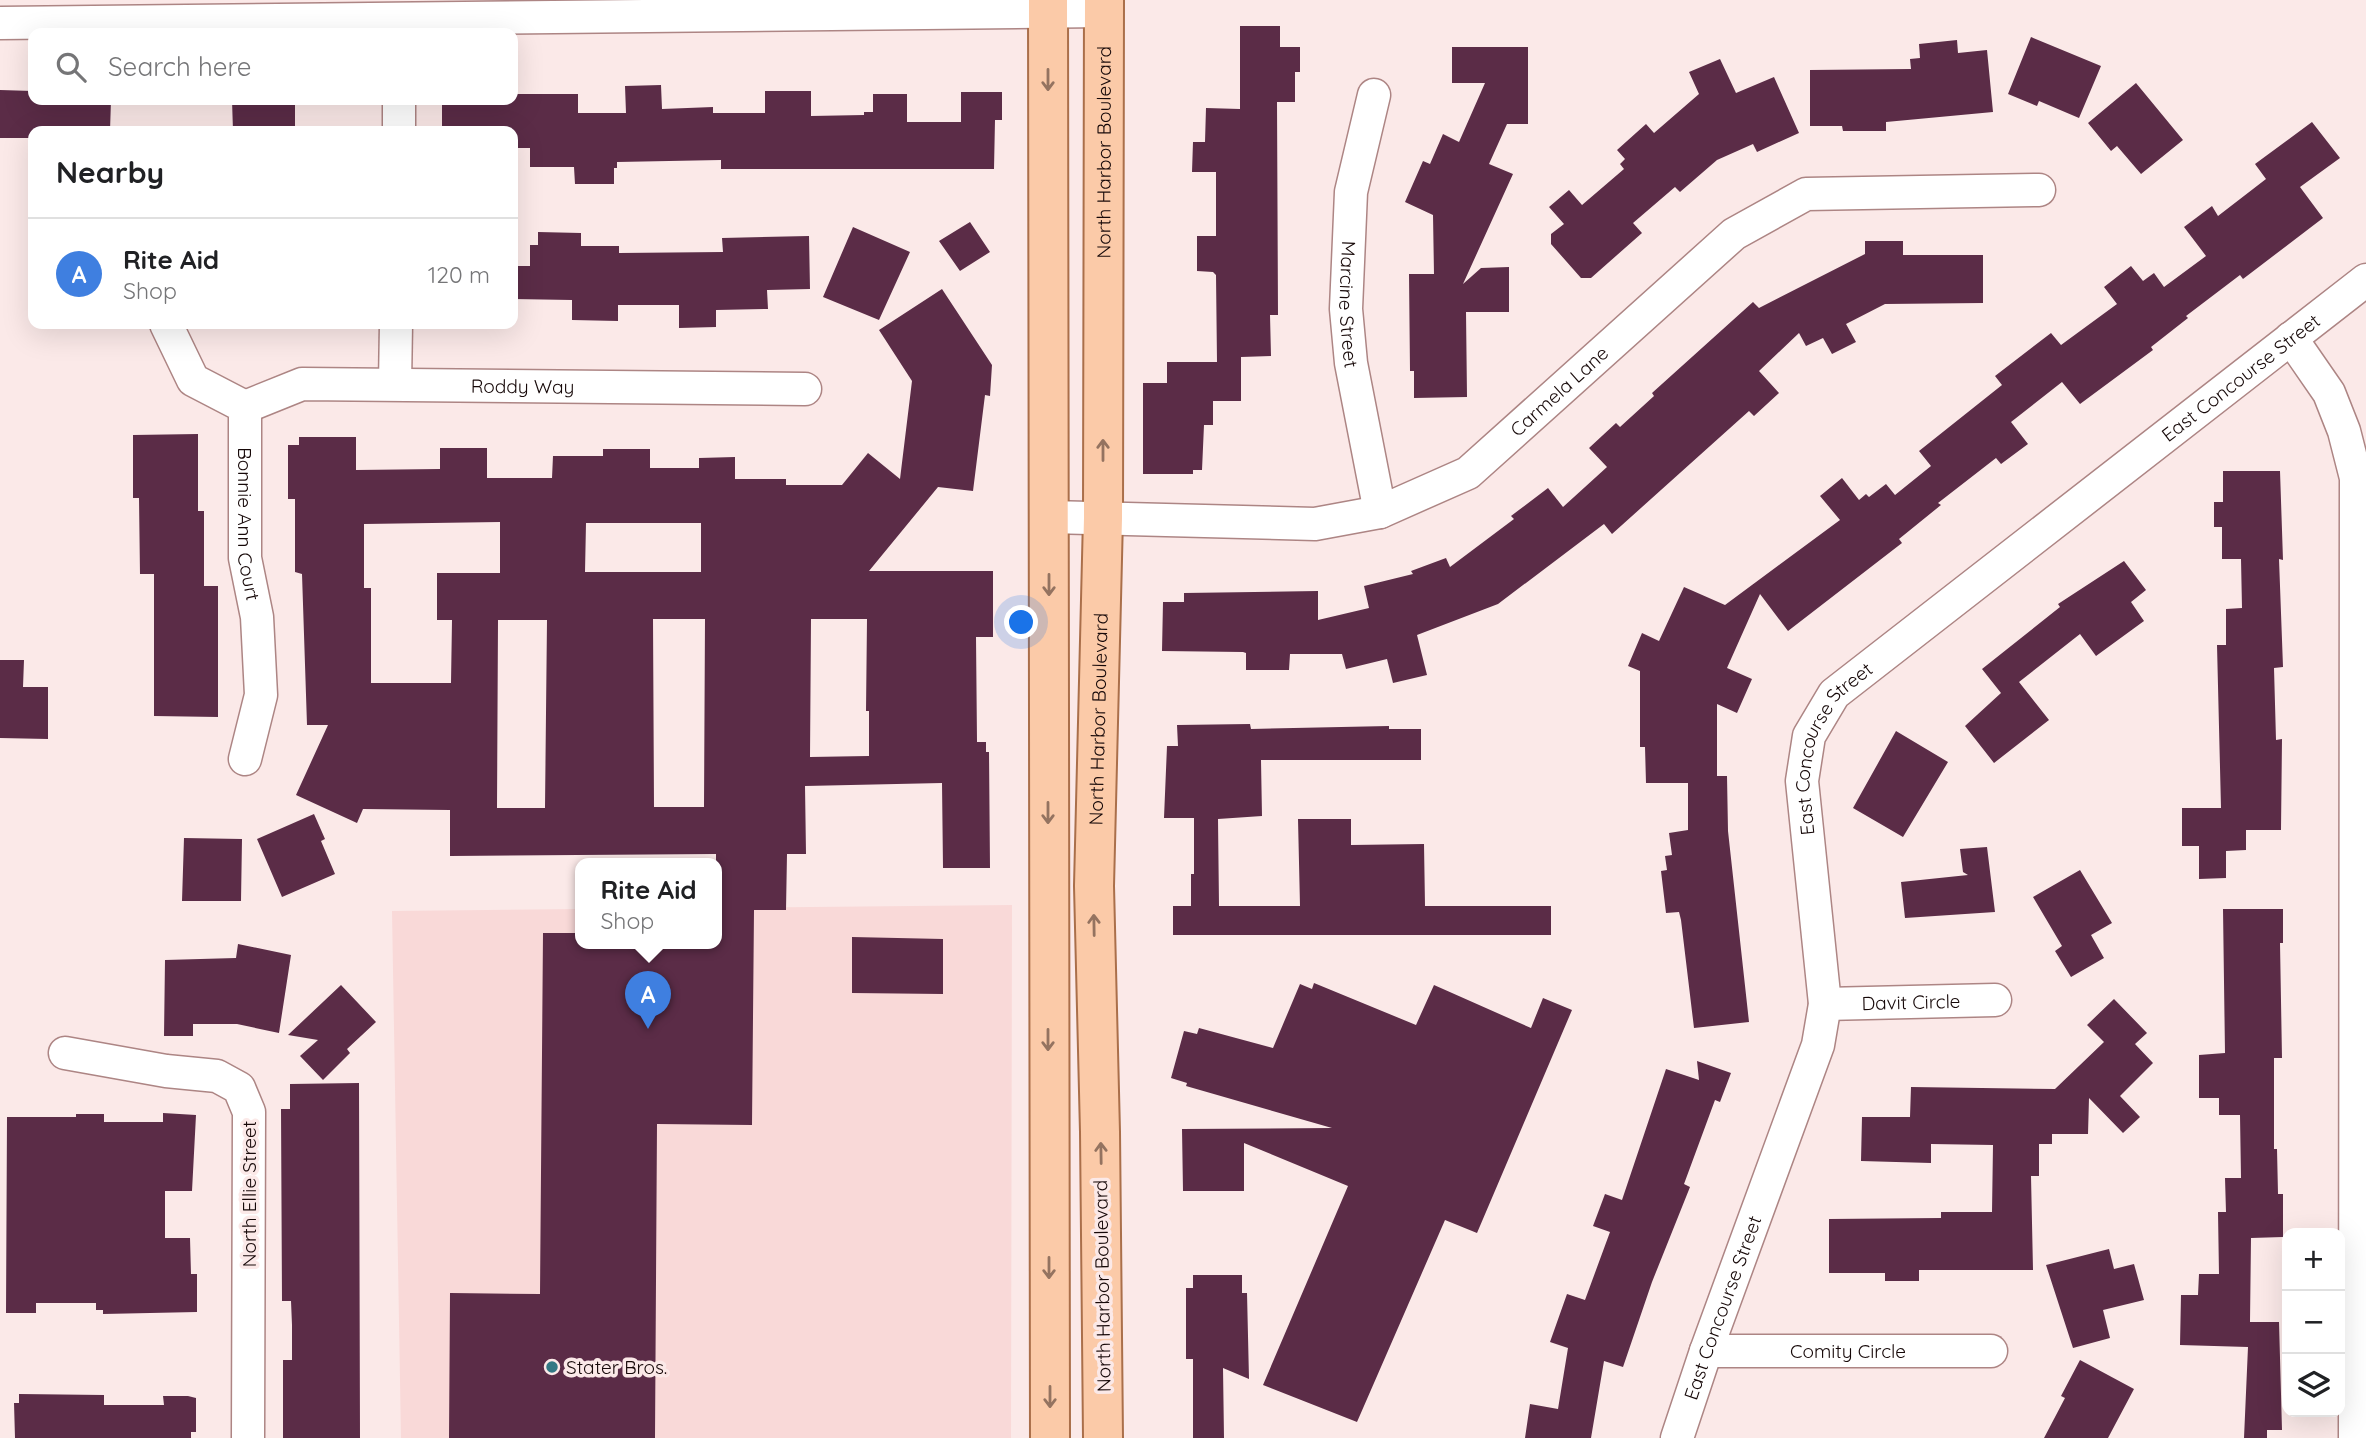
<!DOCTYPE html>
<html lang="en">
<head>
<meta charset="utf-8">
<style>
  body { margin:0; font-family:Quicksand,sans-serif; background:#f2f2f2; color:#202124 }
  .controls { position:absolute; right:21px; bottom:21px; display:grid; overflow:hidden; border-radius:14px; box-shadow:0 7px 28px #0002 }
  .controls button { width:63px; height:63px; display:grid; place-items:center; padding:0; border:0; border-bottom:2px solid #e0e0e0; background:#fff; color:#202124; font:35px sans-serif }
  .you { position:absolute; left:1022px; top:623px; width:24px; height:24px; margin:-18px; border:5px solid #fff; border-radius:50%; background:#1a73e8; box-shadow:0 0 0 10px #1a73e833 }
  .badge { display:grid; place-items:center; width:46px; height:46px; border-radius:50%; background:#7c3aed; color:#fff; font-size:23px; font-weight:700 }
  .pin { position:absolute; translate:-50% -58px; filter:drop-shadow(0 2px 4px #0008) }
  .pin::after { content:''; position:absolute; top:37px; width:24px; height:21px; background:inherit; clip-path:polygon(0 0,100% 0,50% 100%) }
  .popup { position:absolute; left:575px; top:858px; width:147px; height:91px; box-sizing:border-box; display:grid; place-content:center; border-radius:14px; background:#fff; filter:drop-shadow(0 2px 5px #0005); font-size:23px; white-space:nowrap; color:#757577 }
  .popup b { font-size:26px; color:#202124 }
  .popup::after { content:''; position:absolute; left:50%; top:100%; margin-left:-14px; border:14px solid transparent; border-top-color:#fff }
  .list { margin:0; padding:0; list-style:none }
  h2 { display:flex; justify-content:space-between; align-items:center; height:91px; margin:0; padding:0 28px; font-size:30px }
  h2 small { font-size:23px; font-weight:400; color:#757577 }
  .list li { display:grid; grid-template-columns:46px 1fr auto; gap:21px; align-items:center; box-sizing:border-box; height:112px; padding:0 28px; border-top:2px solid #e0e0e0 }
  .list b { display:block; font-size:26px; white-space:nowrap }
  .list p { margin:0; font-size:23px; white-space:nowrap; color:#757577 }
  .list em { font-size:23px; font-style:normal; color:#757577 }
  .icon { flex:none; width:38px; height:38px; fill:none; stroke:currentColor; stroke-width:2; stroke-linecap:round; stroke-linejoin:round }
  .map { position:relative; flex:none; width:2366px; height:1438px; overflow:hidden }
  .search { position:absolute; background:#fff; box-shadow:0 7px 28px #0002; left:28px; top:28px; width:490px; height:77px; display:flex; align-items:center; gap:18px; box-sizing:border-box; padding:0 24px; border-radius:14px; color:#757577; font-size:26px }
  .panel { position:absolute; background:#fff; box-shadow:0 7px 28px #0002; left:28px; top:126px; width:490px; height:203px; border-radius:14px }
  .map>svg:first-child { display:block }
  .built { fill:#f9d9d8 }
  .building { fill:#5b2c47; fill-rule:evenodd }
  .lines { fill:none; stroke-linecap:round; stroke-linejoin:round }
  .minor-casing { stroke:#ad8584; stroke-width:35 }
  .primary-casing { stroke:#aa6f4a; stroke-width:42 }
  .minor { stroke:#fff; stroke-width:32 }
  .primary { stroke:#fbcaa8; stroke-width:38 }
  .oneway { stroke:#947360 }
  .poi-dot { fill:#327884; stroke:#fbe9e8; stroke-width:2.5 }
  .labels { text-anchor:middle; stroke-width:7; stroke-linejoin:round; paint-order:stroke }
  .street-label { font-size:19px; fill:#160808; stroke:#fbe9e8 }
  .poi-label { font-size:19px; fill:#160808; stroke:#fbe9e8; text-anchor:start }
</style>
</head>
<body>
<div class="map">
<svg width="2366" height="1438" viewBox="0 0 2366 1438">
  <rect width="100%" height="100%" fill="#fbe9e8"/>
  <path class="built" d="M 1012,905 L 1011,1438 L 401,1438 L 392,911 L 580,909 L 580,943 L 716,943 L 716,908 Z"/>
  <path class="building" d="M 1240,26 L 1280,26 L 1280,47 L 1300,47 L 1300,72 L 1295,72 L 1295,102 L 1277,102 L 1278,315 L 1270,315 L 1271,356 L 1241,357 L 1241,401 L 1213,401 L 1213,425 L 1204,425 L 1202,470 L 1193,470 L 1193,474 L 1143,474 L 1143,383 L 1167,383 L 1167,362 L 1217,362 L 1216,275 L 1213,272 L 1197,271 L 1197,236 L 1216,236 L 1216,172 L 1192,172 L 1193,142 L 1205,142 L 1206,108 L 1240,109 Z
    M 2031,37 L 2101,66 L 2079,118 L 2039,101 L 2037,106 L 2008,94 Z
    M 1957,40 L 1958,53 L 1987,50 L 1993,112 L 1886,122 L 1886,131 L 1843,131 L 1842,126 L 1810,126 L 1810,70 L 1911,69 L 1910,59 L 1920,58 L 1919,44 Z
    M 1452,47 L 1528,47 L 1528,124 L 1507,124 L 1489,164 L 1513,174 L 1463,284 L 1481,268 L 1509,267 L 1509,312 L 1466,312 L 1467,397 L 1414,398 L 1414,371 L 1410,371 L 1409,274 L 1434,274 L 1433,215 L 1405,202 L 1423,161 L 1430,164 L 1443,134 L 1459,142 L 1485,83 L 1452,83 Z
    M 1720,59 L 1736,93 L 1774,77 L 1799,133 L 1757,152 L 1753,144 L 1717,160 L 1680,192 L 1675,187 L 1633,223 L 1642,233 L 1591,278 L 1581,278 L 1551,244 L 1551,234 L 1564,224 L 1549,207 L 1569,190 L 1582,205 L 1624,169 L 1620,164 L 1625,159 L 1617,150 L 1646,124 L 1654,133 L 1699,94 L 1689,72 Z
    M 2136,83 L 2183,140 L 2141,174 L 2117,146 L 2111,151 L 2088,123 Z
    M 661,85 L 662,109 L 713,107 L 713,113 L 765,113 L 765,91 L 811,91 L 811,116 L 864,115 L 864,112 L 873,112 L 873,94 L 907,94 L 907,122 L 961,122 L 961,92 L 1002,92 L 1002,120 L 995,120 L 994,169 L 721,169 L 721,160 L 617,162 L 617,168 L 614,168 L 614,184 L 575,184 L 574,167 L 530,167 L 530,148 L 513,148 L 513,131 L 442,131 L 442,101 L 513,100 L 513,94 L 578,94 L 578,113 L 626,113 L 625,86 Z
    M 0,90 L 33,91 L 33,100 L 111,100 L 110,131 L 33,131 L 33,138 L 0,138 Z
    M 232,100 L 295,100 L 295,131 L 233,131 Z
    M 2312,122 L 2340,158 L 2300,187 L 2323,218 L 2243,279 L 2240,275 L 2186,316 L 2188,318 L 2151,347 L 2153,350 L 2080,404 L 2062,382 L 2011,422 L 2028,444 L 2001,464 L 1996,458 L 1938,503 L 1941,505 L 1899,539 L 1902,543 L 1788,631 L 1760,594 L 1727,668 L 1752,679 L 1737,713 L 1717,704 L 1717,776 L 1727,776 L 1728,831 L 1749,1022 L 1694,1028 L 1681,920 L 1679,912 L 1666,913 L 1661,871 L 1667,870 L 1665,856 L 1672,855 L 1669,833 L 1688,830 L 1688,783 L 1646,783 L 1645,747 L 1640,747 L 1640,671 L 1628,666 L 1642,633 L 1659,641 L 1684,587 L 1725,605 L 1840,520 L 1820,496 L 1842,478 L 1859,500 L 1866,494 L 1869,497 L 1886,484 L 1895,495 L 1931,466 L 1919,451 L 2002,385 L 1995,376 L 2051,333 L 2061,345 L 2117,304 L 2104,287 L 2131,266 L 2143,281 L 2154,273 L 2164,287 L 2206,256 L 2184,227 L 2212,206 L 2218,216 L 2266,179 L 2255,164 Z
    M 970,222 L 990,252 L 960,271 L 939,241 Z
    M 853,227 L 910,252 L 879,320 L 823,297 Z
    M 538,232 L 581,233 L 581,246 L 619,246 L 619,253 L 723,252 L 722,238 L 809,236 L 810,289 L 767,290 L 768,309 L 716,310 L 716,327 L 679,328 L 679,305 L 618,305 L 618,321 L 572,320 L 572,300 L 513,299 L 513,266 L 530,266 L 530,245 L 538,245 Z
    M 1865,241 L 1903,241 L 1903,255 L 1983,255 L 1983,303 L 1885,304 L 1846,324 L 1856,342 L 1832,354 L 1823,338 L 1806,346 L 1799,333 L 1759,371 L 1779,393 L 1754,416 L 1749,411 L 1612,534 L 1604,524 L 1498,604 L 1417,635 L 1427,675 L 1393,683 L 1387,659 L 1346,669 L 1342,654 L 1290,654 L 1289,670 L 1246,670 L 1246,653 L 1243,652 L 1162,651 L 1163,602 L 1184,602 L 1184,593 L 1318,591 L 1318,620 L 1369,608 L 1364,586 L 1413,574 L 1411,571 L 1446,558 L 1450,567 L 1514,519 L 1511,516 L 1548,488 L 1563,507 L 1607,467 L 1589,448 L 1616,423 L 1620,427 L 1654,396 L 1652,393 L 1753,302 L 1759,308 L 1865,254 Z
    M 942,289 L 992,365 L 990,396 L 985,395 L 973,491 L 938,487 L 869,571 L 993,571 L 993,637 L 976,637 L 977,742 L 986,742 L 986,752 L 989,752 L 990,868 L 943,868 L 942,783 L 805,786 L 806,854 L 787,854 L 786,910 L 754,910 L 752,1125 L 657,1124 L 655,1438 L 449,1438 L 450,1293 L 540,1294 L 543,933 L 580,933 L 580,943 L 716,943 L 716,854 L 450,856 L 450,810 L 363,809 L 357,823 L 296,795 L 328,725 L 307,725 L 302,574 L 295,572 L 295,499 L 288,499 L 288,445 L 299,445 L 299,437 L 356,437 L 356,470 L 440,469 L 440,448 L 487,448 L 487,478 L 552,478 L 553,456 L 603,456 L 603,449 L 650,449 L 650,468 L 699,468 L 699,458 L 735,457 L 735,479 L 786,479 L 786,485 L 842,485 L 868,453 L 900,479 L 912,381 L 879,330 ZM 500,522 L 500,573 L 437,573 L 437,620 L 452,620 L 451,683 L 371,683 L 371,588 L 364,588 L 364,524 ZM 586,523 L 701,523 L 701,572 L 585,572 ZM 653,619 L 705,619 L 704,807 L 654,807 ZM 811,619 L 867,619 L 866,711 L 869,711 L 869,756 L 810,757 ZM 498,620 L 547,620 L 545,808 L 497,808 Z
    M 198,434 L 198,511 L 204,511 L 204,586 L 218,586 L 218,717 L 154,716 L 154,574 L 140,574 L 139,498 L 133,498 L 133,435 Z
    M 2223,471 L 2280,471 L 2283,560 L 2279,559 L 2283,667 L 2274,668 L 2276,740 L 2282,739 L 2281,830 L 2246,830 L 2246,850 L 2226,851 L 2226,878 L 2199,879 L 2199,846 L 2182,846 L 2182,808 L 2221,808 L 2217,645 L 2226,645 L 2226,609 L 2242,608 L 2241,559 L 2222,559 L 2222,527 L 2214,527 L 2214,502 L 2223,502 Z
    M 2124,561 L 2146,590 L 2131,602 L 2144,621 L 2096,656 L 2080,634 L 2019,682 L 2049,720 L 1994,763 L 1965,726 L 2001,693 L 1982,669 L 2060,607 L 2058,604 Z
    M 0,660 L 24,660 L 23,687 L 48,687 L 48,739 L 0,738 Z
    M 1250,724 L 1251,729 L 1389,726 L 1389,729 L 1421,729 L 1421,760 L 1261,760 L 1262,816 L 1218,819 L 1219,906 L 1300,906 L 1298,819 L 1351,819 L 1351,845 L 1424,844 L 1425,906 L 1551,906 L 1551,935 L 1173,935 L 1173,906 L 1191,906 L 1191,874 L 1194,874 L 1194,818 L 1164,818 L 1167,746 L 1178,746 L 1177,725 Z
    M 1896,731 L 1948,762 L 1903,837 L 1853,808 Z
    M 314,814 L 325,839 L 321,841 L 335,874 L 282,897 L 257,839 Z
    M 184,838 L 242,839 L 241,901 L 182,901 Z
    M 1987,847 L 1995,912 L 1905,918 L 1901,882 L 1968,875 L 1963,872 L 1960,849 Z
    M 2080,870 L 2112,923 L 2091,935 L 2104,958 L 2071,977 L 2055,951 L 2062,946 L 2033,897 Z
    M 2223,909 L 2283,909 L 2283,943 L 2280,943 L 2282,1058 L 2274,1058 L 2274,1149 L 2277,1149 L 2278,1194 L 2283,1194 L 2283,1237 L 2251,1238 L 2250,1322 L 2279,1322 L 2282,1430 L 2267,1430 L 2267,1438 L 2244,1438 L 2248,1347 L 2180,1345 L 2181,1295 L 2198,1295 L 2199,1274 L 2219,1274 L 2218,1212 L 2226,1212 L 2225,1178 L 2241,1178 L 2240,1115 L 2219,1115 L 2219,1098 L 2199,1098 L 2199,1055 L 2225,1053 Z
    M 852,937 L 943,939 L 943,994 L 852,993 Z
    M 238,944 L 291,955 L 279,1033 L 237,1024 L 193,1024 L 193,1036 L 164,1036 L 165,960 L 236,958 Z
    M 1314,983 L 1416,1025 L 1434,985 L 1531,1028 L 1543,998 L 1572,1010 L 1477,1233 L 1445,1220 L 1357,1422 L 1263,1385 L 1348,1186 L 1244,1143 L 1244,1191 L 1183,1191 L 1182,1129 L 1332,1128 L 1186,1086 L 1187,1083 L 1171,1078 L 1184,1031 L 1197,1034 L 1199,1028 L 1273,1048 L 1300,984 L 1312,989 Z
    M 341,985 L 376,1022 L 347,1049 L 350,1053 L 323,1080 L 300,1056 L 318,1040 L 288,1035 Z
    M 2114,999 L 2147,1033 L 2135,1044 L 2153,1063 L 2120,1096 L 2140,1117 L 2123,1133 L 2089,1098 L 2088,1134 L 2052,1134 L 2052,1144 L 2039,1144 L 2039,1176 L 2031,1176 L 2033,1270 L 1919,1270 L 1919,1281 L 1885,1281 L 1885,1273 L 1829,1273 L 1829,1219 L 1941,1218 L 1941,1212 L 1992,1212 L 1993,1145 L 1931,1144 L 1931,1163 L 1861,1161 L 1862,1117 L 1910,1117 L 1911,1087 L 2055,1089 L 2104,1042 L 2087,1025 Z
    M 1697,1061 L 1731,1073 L 1720,1102 L 1715,1100 L 1684,1184 L 1690,1187 L 1652,1282 L 1623,1367 L 1604,1361 L 1591,1438 L 1525,1438 L 1530,1404 L 1558,1409 L 1568,1348 L 1550,1342 L 1567,1294 L 1585,1300 L 1610,1232 L 1593,1226 L 1605,1194 L 1622,1200 L 1666,1069 L 1699,1080 Z
    M 359,1083 L 360,1438 L 283,1438 L 283,1360 L 292,1360 L 292,1325 L 291,1301 L 282,1301 L 281,1109 L 290,1109 L 290,1084 Z
    M 163,1113 L 196,1115 L 192,1191 L 165,1191 L 165,1238 L 190,1238 L 191,1274 L 197,1274 L 197,1312 L 103,1314 L 103,1310 L 96,1310 L 96,1303 L 36,1303 L 36,1313 L 6,1313 L 7,1117 L 76,1117 L 76,1114 L 104,1114 L 104,1122 L 163,1122 Z
    M 2109,1249 L 2114,1269 L 2134,1264 L 2144,1300 L 2103,1310 L 2110,1338 L 2073,1348 L 2046,1265 Z
    M 1193,1275 L 1242,1275 L 1242,1293 L 1247,1293 L 1249,1379 L 1223,1368 L 1224,1438 L 1193,1438 L 1193,1359 L 1186,1359 L 1186,1288 L 1193,1288 Z
    M 2080,1360 L 2134,1389 L 2108,1438 L 2044,1438 L 2065,1398 L 2061,1396 Z
    M 19,1394 L 104,1395 L 104,1405 L 164,1405 L 163,1396 L 188,1396 L 196,1398 L 196,1432 L 191,1432 L 191,1438 L 15,1438 L 14,1403 L 19,1403 Z"/>
  <g class="lines">
    <g class="minor-casing">
      <g id="minor">
        <path d="M 0,23 L 1104,11"/>
        <path id="s1" d="M 1374,95 L 1351,192 L 1346,309 L 1351,363 L 1380,512"/>
        <path d="M 399,131 L 399,100"/>
        <path id="s2" d="M 166,324 L 193,380 L 245,407 L 245,558 L 257,617 L 261,695 L 245,759"/>
        <path d="M 2291,338 L 2329,393 L 2344,431 L 2356,478 L 2355,1438"/>
        <path d="M 395,384 L 396,324"/>
        <path id="s3" d="M 245,407 L 302,384 L 805,389"/>
        <path id="s4" d="M 1050,517 L 1315,524 L 1380,512 L 1468,473 L 1734,234 L 1806,194 L 2039,190"/>
        <path id="s5" d="M 1825,1004 L 1995,1000"/>
        <path d="M 65,1053 L 166,1071 L 217,1076 L 239,1088 L 249,1112 L 248,1438"/>
        <path id="s6" d="M 1706,1351 L 1991,1351"/>
        <path id="s7" d="M 1677,1438 L 1706,1351 L 1818,1045 L 1825,1004 L 1802,781 L 1809,736 L 1834,694 L 2366,280"/>
      </g>
    </g>
    <g class="primary-casing">
      <g id="primary">
        <path d="M 1048,0 L 1050,1438"/>
        <path id="s8" d="M 1103,1438 L 1100,1132 L 1094,886 L 1103,518 L 1104,0"/>
      </g>
    </g>
    <use href="#minor" class="minor"/>
    <use href="#primary" class="primary"/>
  </g>
  <defs><path id="oneway-shaft" d="M-6 0H5M1.5-3L5.5 0L1.5 3" fill="none" stroke-width="1.6" stroke-linecap="round" stroke-linejoin="round" transform="scale(1.75)"/></defs>
  <g class="oneway">
    <use href="#oneway-shaft" transform="translate(1048 80) rotate(90)"/>
    <use href="#oneway-shaft" transform="translate(1103 450) rotate(-90)"/>
    <use href="#oneway-shaft" transform="translate(1049 585) rotate(90)"/>
    <use href="#oneway-shaft" transform="translate(1048 813) rotate(90)"/>
    <use href="#oneway-shaft" transform="translate(1094 925) rotate(-91)"/>
    <use href="#oneway-shaft" transform="translate(1048 1040) rotate(90)"/>
    <use href="#oneway-shaft" transform="translate(1101 1153) rotate(-91)"/>
    <use href="#oneway-shaft" transform="translate(1049 1268) rotate(90)"/>
    <use href="#oneway-shaft" transform="translate(1050 1397) rotate(90)"/>
  </g>
  <circle class="poi-dot" cx="552" cy="1367" r="7"/>
  <g class="labels">
    <g class="street-label">
      <text dy="7" stroke="none"><textPath href="#s8" startOffset="1286">North Harbor Boulevard</textPath></text>
      <text dy="7" stroke="none"><textPath href="#s1" startOffset="212">Marcine Street</textPath></text>
      <text dy="7" stroke="none"><textPath href="#s7" startOffset="1293">East Concourse Street</textPath></text>
      <text dy="7" stroke="none"><textPath href="#s3" startOffset="282">Roddy Way</textPath></text>
      <text dy="7" stroke="none"><textPath href="#s4" startOffset="550">Carmela Lane</textPath></text>
      <text dy="7" stroke="none"><textPath href="#s2" startOffset="238">Bonnie Ann Court</textPath></text>
      <text dy="7" stroke="none"><textPath href="#s8" startOffset="719">North Harbor Boulevard</textPath></text>
      <text dy="7" stroke="none"><textPath href="#s7" startOffset="726">East Concourse Street</textPath></text>
      <text dy="7" stroke="none"><textPath href="#s5" startOffset="86">Davit Circle</textPath></text>
      <text transform="translate(249 1194) rotate(-90)" y="7">North Ellie Street</text>
      <text transform="translate(1102 1286) rotate(-91)" y="7">North Harbor Boulevard</text>
      <text dy="7" stroke="none"><textPath href="#s7" startOffset="138">East Concourse Street</textPath></text>
      <text dy="7" stroke="none"><textPath href="#s6" startOffset="142">Comity Circle</textPath></text>
    </g>
    <g class="poi-label">
      <text x="566" y="1374">Stater Bros.</text>
    </g>
  </g>
</svg>
<div class="controls">
<button>+</button>
<button>−</button>
<button><svg class="icon" aria-label="layers" viewBox="0 0 24 24"><path d="M12 4l9 5-9 5-9-5zM3 14l9 5 9-5"/></svg></button>
</div>
<div class="you"></div>
<div class="pin badge" style="left:648px;top:1029px;background:#3f7fe0">A</div>
<div class="popup"><b>Rite Aid</b>Shop</div>
<div class="search"><svg class="icon" aria-label="search" viewBox="0 0 24 24"><circle cx="10" cy="10" r="6"/><path d="M15 15l6 6"/></svg>Search here</div>
<section class="panel">
<h2>Nearby<small></small></h2>
<ul class="list">
<li><span class="badge" style="background:#3f7fe0">A</span><div><b>Rite Aid</b><p>Shop</p></div><em>120 m</em></li>
</ul>
</section>
</div>
</body>
</html>
